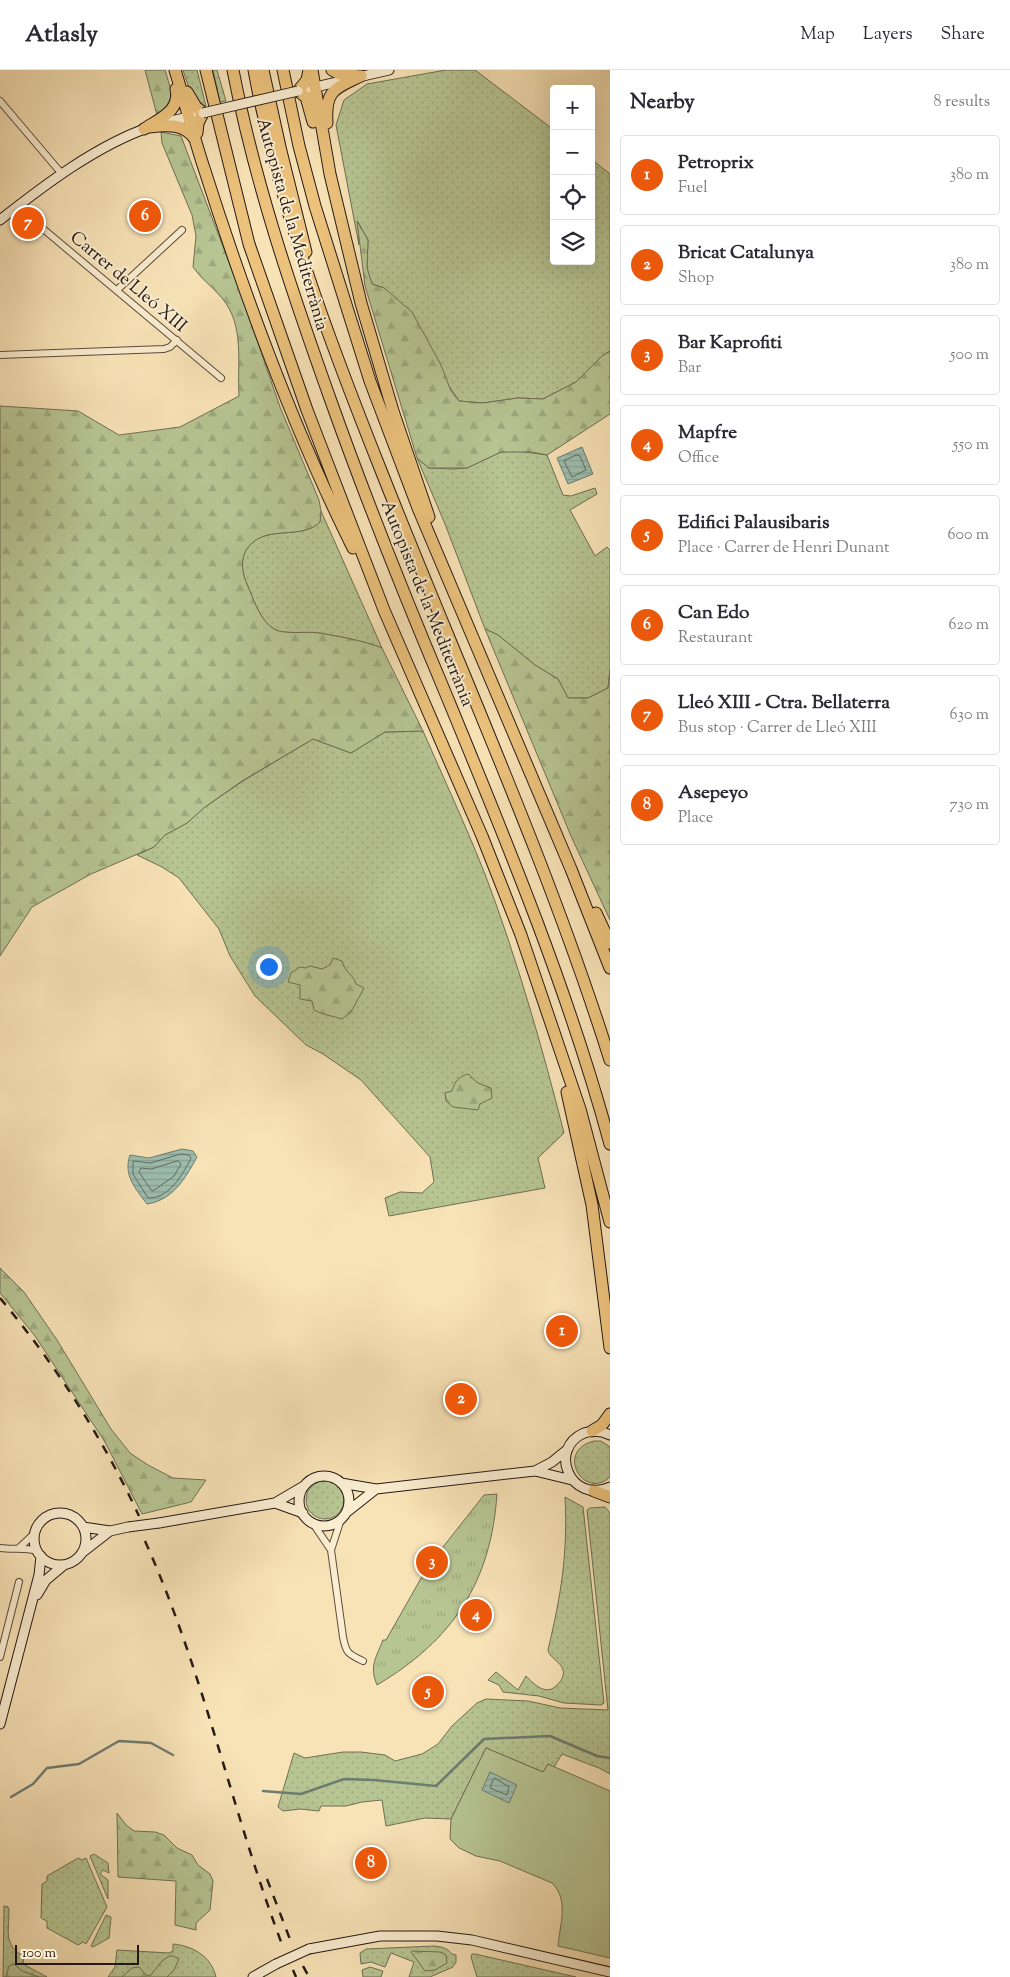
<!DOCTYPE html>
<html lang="en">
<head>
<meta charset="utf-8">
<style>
  body { margin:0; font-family:"Sorts Mill Goudy",serif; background:#f7f7f7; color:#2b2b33 }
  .controls { position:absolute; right:15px; top:15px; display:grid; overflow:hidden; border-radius:5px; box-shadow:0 5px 20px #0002 }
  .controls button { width:45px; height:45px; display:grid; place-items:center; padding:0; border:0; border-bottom:1px solid #e1e1e2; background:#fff; color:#2b2b33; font:25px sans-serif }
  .scale { position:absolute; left:15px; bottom:12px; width:124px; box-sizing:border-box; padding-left:5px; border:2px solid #241914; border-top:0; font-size:14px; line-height:18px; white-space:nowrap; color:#241914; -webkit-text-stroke:4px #faedd0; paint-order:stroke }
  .you { position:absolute; left:268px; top:896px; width:18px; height:18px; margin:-12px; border:4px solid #fff; border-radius:50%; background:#1a73e8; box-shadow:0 0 0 8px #1a73e833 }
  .badge { display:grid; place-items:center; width:32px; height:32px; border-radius:50%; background:#ea580c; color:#fff; font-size:16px; font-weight:700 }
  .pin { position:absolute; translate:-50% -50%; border:2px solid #fff; box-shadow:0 1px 5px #0006 }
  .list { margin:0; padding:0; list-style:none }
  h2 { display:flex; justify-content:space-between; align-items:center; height:65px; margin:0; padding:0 20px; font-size:21px }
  h2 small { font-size:16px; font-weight:400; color:#7c7c81 }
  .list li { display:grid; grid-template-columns:32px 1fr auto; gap:15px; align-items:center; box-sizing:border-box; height:80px; margin:0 10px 10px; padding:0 10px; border:1px solid #e1e1e2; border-radius:5px }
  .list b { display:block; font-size:19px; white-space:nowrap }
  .list p { margin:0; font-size:16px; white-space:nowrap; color:#7c7c81 }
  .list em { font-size:16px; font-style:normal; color:#7c7c81 }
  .icon { flex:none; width:28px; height:28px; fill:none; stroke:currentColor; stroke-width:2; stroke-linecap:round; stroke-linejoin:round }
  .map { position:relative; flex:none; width:610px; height:1907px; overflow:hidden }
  header { display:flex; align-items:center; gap:30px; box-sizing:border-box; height:70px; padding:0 25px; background:#fff; border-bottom:1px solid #e1e1e2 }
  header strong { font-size:24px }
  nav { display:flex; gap:28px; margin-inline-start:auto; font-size:18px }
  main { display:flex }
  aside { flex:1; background:#fff }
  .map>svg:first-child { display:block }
  .grass { fill:url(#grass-dots); stroke:#6e6f54 }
  .forest { fill:url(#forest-firs); stroke:#6e6f54 }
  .park { fill:url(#park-tufts); stroke:#6e6f54 }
  .pitch { fill:#b7c593; stroke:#6e6f54 }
  .water { fill:url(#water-rules); stroke:#6d7c71 }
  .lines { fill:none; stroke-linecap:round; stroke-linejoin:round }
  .shore { stroke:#606c62; stroke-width:1 }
  .stream { stroke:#6d7c71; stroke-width:2.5 }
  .street-casing { stroke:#594c3d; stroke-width:8 }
  .secondary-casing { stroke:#241914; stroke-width:11 }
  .highway-casing { stroke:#241914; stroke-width:13 }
  .street { stroke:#faedd0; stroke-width:6 }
  .secondary { stroke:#faedd0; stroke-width:9 }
  .highway { stroke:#ecc27c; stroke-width:11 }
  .rail { stroke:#241914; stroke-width:2.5; stroke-dasharray:9 9; stroke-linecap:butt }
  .secondary-bridge-casing { stroke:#241914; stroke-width:11; stroke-linecap:butt }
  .secondary-bridge { stroke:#faedd0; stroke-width:9 }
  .labels { text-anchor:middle; stroke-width:4; stroke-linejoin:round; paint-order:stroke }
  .street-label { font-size:18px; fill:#241914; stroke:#faedd0 }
</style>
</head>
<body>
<header>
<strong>Atlasly</strong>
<nav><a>Map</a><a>Layers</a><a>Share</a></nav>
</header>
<main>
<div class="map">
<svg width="610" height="1907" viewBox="0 0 610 1907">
  <defs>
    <pattern id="grass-dots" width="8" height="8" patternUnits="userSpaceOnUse" patternTransform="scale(1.25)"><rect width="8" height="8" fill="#b7c593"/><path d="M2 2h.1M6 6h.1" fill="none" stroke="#9da97e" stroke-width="1.8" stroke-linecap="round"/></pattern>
    <pattern id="forest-firs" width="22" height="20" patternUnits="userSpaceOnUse" patternTransform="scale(1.25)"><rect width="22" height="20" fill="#b7c593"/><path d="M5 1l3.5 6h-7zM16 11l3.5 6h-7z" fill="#9da97e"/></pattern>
    <pattern id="park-tufts" width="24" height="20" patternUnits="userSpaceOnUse" patternTransform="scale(1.25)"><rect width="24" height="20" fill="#b7c593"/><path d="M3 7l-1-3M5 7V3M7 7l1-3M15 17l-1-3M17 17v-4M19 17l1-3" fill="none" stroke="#9da97e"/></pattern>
    <pattern id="water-rules" width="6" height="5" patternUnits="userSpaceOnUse" patternTransform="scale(1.25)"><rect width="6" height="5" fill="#9dbeaf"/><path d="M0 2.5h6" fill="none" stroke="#87a396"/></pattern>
  </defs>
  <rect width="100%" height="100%" fill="#f8e3b7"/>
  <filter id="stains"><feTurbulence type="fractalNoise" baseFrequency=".004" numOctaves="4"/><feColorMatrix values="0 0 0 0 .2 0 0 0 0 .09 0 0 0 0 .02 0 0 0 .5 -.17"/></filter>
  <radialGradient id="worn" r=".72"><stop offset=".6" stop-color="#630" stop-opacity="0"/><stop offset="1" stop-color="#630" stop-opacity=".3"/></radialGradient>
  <path class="grass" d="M 183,0 L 197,0 L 206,36 C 192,33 187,12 183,0 Z
    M 213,0 L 217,0 L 226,31 L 220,32 Z
    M 446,0 L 475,0 L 554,60 L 554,191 L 591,191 L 591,89 L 610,104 L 610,281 L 602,286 L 576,312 L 543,329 L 518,328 L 483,333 L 459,331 L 384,218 L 372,214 L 367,198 L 368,170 L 358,152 L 359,175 L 336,55 L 344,30 L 367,14 Z
    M 517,381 L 547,385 L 563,425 L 571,426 L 595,418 L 597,424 L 570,440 L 595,486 L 607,477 L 610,480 L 610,600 L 608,618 L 588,628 L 568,628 L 558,609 L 535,595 L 498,565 L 485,559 L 445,454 L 417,388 L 429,398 L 452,399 L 467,398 L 501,382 Z
    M 321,441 L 382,578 C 365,571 337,566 319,563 C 307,561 283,565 274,559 C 260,551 253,528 247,514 C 241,501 240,485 250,475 C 268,455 302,470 320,452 Z
    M 423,661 C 444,709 466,756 485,804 C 517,889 542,976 564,1063 L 538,1088 L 545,1118 L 389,1146 L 385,1128 L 400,1122 L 422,1123 L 434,1112 L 430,1087 L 361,1010 L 323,984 L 306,975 L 255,926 L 230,886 L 219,859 L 179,808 L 162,797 L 137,785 L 154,777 L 165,765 L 187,753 L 205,737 L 243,711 L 313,669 L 351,683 L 385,662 Z
    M 594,1371 L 601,1371 L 610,1377 L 610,1407 C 584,1431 554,1381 594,1371 Z
    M306 1430a19 19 0 1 1 38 0a19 19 0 1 1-38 0Z
    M 565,1427 L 583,1437 L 604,1633 L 601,1635 L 564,1633 L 539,1626 L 503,1622 L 499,1615 L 488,1610 L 496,1602 L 518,1620 L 526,1606 C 534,1614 545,1626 556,1616 C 559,1613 562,1610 563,1606 C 566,1593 550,1590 548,1580 C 561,1525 568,1484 565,1427 Z
    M 605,1437 L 610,1443 L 610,1704 L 599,1698 L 562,1684 L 554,1697 L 548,1694 L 543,1702 L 486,1678 L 451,1749 L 425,1748 L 386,1756 L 382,1730 L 362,1732 L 346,1736 L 321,1736 L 319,1741 L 300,1739 L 283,1741 L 278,1737 L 294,1683 L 305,1688 L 343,1682 L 361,1682 L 385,1685 L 395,1691 L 422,1684 L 438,1674 L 452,1656 L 477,1633 L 486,1629 L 528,1631 L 560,1638 L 608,1640 L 587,1440 L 590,1438 Z
    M 94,1784 L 108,1793 L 109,1803 L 103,1800 L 100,1804 L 108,1810 L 108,1829 L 90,1786 Z
    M 78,1788 L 82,1790 L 86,1788 L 107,1837 L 86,1874 L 83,1872 L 78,1875 L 47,1858 L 47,1851 L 41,1848 L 42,1814 L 47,1811 L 47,1806 Z
    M 4,1836 L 8,1837 L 9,1840 C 9,1862 3,1874 24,1887 L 23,1894 L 47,1907 L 3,1907 Z
    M 106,1845 L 111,1847 L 109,1868 L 93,1877 L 91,1876 Z
    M 173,1874 C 193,1876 211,1886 216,1907 L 108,1907 L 115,1897 L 117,1880 L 169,1883 L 173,1881 Z
    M 434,1876 C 443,1877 447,1878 452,1884 L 456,1885 L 456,1892 L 453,1897 L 430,1907 L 409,1907 L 414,1892 L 391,1883 L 385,1897 L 371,1892 L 361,1894 L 360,1883 L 366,1879 Z
    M 472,1884 L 475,1884 L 576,1907 L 477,1907 L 471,1887 Z
    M 370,1897 L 383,1901 L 381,1907 L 363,1907 L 362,1900 Z"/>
  <path class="forest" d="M 145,0 L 165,0 C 171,20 177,33 157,45 Z
    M 161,62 L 181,66 L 241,224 L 280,337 L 319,430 L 321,441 L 320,452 C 302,470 268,455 250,475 C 240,485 241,501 247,514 C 253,528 260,551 274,559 C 283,565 308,561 319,563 C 337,566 365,571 382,578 L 423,661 L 385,662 L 351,683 L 313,669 L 242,711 L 205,737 L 187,753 L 165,765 L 154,777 L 91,804 L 32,837 L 0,886 L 0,336 L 78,341 L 119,365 L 180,357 L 239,326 C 237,292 245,256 222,228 C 213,217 201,209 193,197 L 196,166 L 192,145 L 162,73 Z
    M 357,151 L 368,170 L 367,198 L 372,214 L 384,218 L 412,242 L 441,295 L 451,321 L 459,331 L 483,333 L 518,328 L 543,329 L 576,312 L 602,286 L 610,281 L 610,344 L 547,385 L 532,382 L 501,382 L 467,398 L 429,398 L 417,388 L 365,216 Z
    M 485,559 L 498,565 L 535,595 L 558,609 L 568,628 L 588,628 L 608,618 L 610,600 L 610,850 L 571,766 Z
    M 333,888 L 342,891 C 345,903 353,904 356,914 L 364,918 L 351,942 L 342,949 C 333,946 323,945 314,940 L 312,931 L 300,929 L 300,915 L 288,912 L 291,903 L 300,897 L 306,898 L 310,896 L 322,899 L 330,895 Z
    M 468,1004 L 478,1013 L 491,1018 L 492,1028 L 480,1034 L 478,1040 L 453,1037 L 446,1031 L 445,1023 L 452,1021 C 455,1011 458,1007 468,1004 Z
    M 0,1198 L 24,1222 L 57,1270 L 111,1359 L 130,1383 L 148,1395 L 173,1408 L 206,1410 L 191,1432 L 142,1444 L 105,1372 L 35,1266 L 0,1223 Z
    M 117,1743 L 126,1755 L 134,1761 L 155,1762 L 164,1765 L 177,1778 L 192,1785 L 198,1795 L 210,1804 L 213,1811 L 210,1840 L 196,1853 L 196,1860 L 175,1855 L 176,1811 L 118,1807 Z
    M 413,1881 L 440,1882 L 446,1885 L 447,1893 L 435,1900 L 425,1901 L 411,1882 Z
    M 169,1886 L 173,1886 L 179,1889 L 174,1900 L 167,1907 L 122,1907 L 132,1898 L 139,1897 L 146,1905 L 150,1906 L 162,1891 Z
    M 14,1894 L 22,1901 L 39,1907 L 6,1907 L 9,1896 Z"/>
  <path class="park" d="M 497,1424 C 491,1512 453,1570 377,1615 C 369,1596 376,1588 383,1570 L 386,1570 L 428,1496 L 484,1425 Z"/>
  <path class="pitch" d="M 486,1678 L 543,1702 L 548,1694 L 610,1721 L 610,1888 L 558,1876 C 560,1854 569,1829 552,1813 L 500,1791 L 476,1786 L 459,1778 L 450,1769 L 451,1749 Z"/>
  <path class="water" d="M 582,377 L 593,404 L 568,414 L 557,388 Z
    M 182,1079 L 193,1081 L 197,1087 C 185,1109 173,1130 147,1134 C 135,1118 123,1105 130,1085 L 149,1088 Z
    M 490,1702 L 517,1715 L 509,1733 L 482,1720 Z"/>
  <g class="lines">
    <path class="shore" d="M 577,385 L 580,386 L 586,400 L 572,407 L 564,391 Z
      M 181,1084 L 189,1085 L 191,1088 C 183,1104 169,1129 148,1128 L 133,1104 L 133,1091 L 150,1093 Z
      M 178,1091 L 181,1094 L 174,1106 L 153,1121 L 151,1120 L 139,1102 L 141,1098 L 151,1099 Z
      M 495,1708 L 509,1717 L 507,1725 L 490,1718 L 493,1710 Z"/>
    <path class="stream" d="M 263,1721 L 301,1724 L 344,1709 L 374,1710 L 436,1716 L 484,1669 L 550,1666 L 597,1686 L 610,1688
      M 11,1727 L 33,1714 L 47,1698 L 79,1694 L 119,1671 L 151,1673 L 173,1685"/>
    <g class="street-casing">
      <path id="street" d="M 0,31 L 62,104
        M 17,137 L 221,308
        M 117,220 L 182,160
        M 0,285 L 164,279 L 170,277 L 177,270
        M 341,1449 L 331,1480 L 343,1567 C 346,1583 348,1584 363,1591
        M 312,1452 L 331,1480
        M 0,1478 C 13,1480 24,1477 37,1481
        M 19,1478 L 35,1463
        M 0,1587 L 19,1512"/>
    </g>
    <g class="secondary-casing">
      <path id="secondary" d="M 298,21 L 389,0
        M 162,53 L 193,46
        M 0,150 C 43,116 97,75 150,57
        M 610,1365 C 602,1361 593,1360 584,1363 C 547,1379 571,1435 610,1417
        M 535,1401 L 572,1410
        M299 1431a25 25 0 1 1 50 0a25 25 0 1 1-50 0Z
        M 341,1413 L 376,1419 L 535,1401 L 552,1392 L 568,1379
        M 275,1433 L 303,1443
        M 347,1442 L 376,1419
        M34 1469a26 26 0 1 1 52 0a26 26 0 1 1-52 0Z
        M 159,1453 L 275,1433 L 304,1416
        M 83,1457 L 110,1461 L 128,1457
        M 83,1482 L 110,1461
        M 37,1525 L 46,1510 L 64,1495
        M 0,1654 L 39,1505 L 41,1486
        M 309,1879 L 380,1866 L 437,1866 L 472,1870 L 610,1902
        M 253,1907 L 276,1894"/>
    </g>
    <g class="highway-casing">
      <path id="highway" d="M 175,0 C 185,32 193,65 204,98 C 245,227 292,356 353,478
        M 206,0 L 249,174 L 307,340 L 384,540 L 482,766 L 521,865 L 580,1039 L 610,1152
        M 233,0 C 255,114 293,225 332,334 C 367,432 405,527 445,622 C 506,770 568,919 610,1074
        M 254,0 C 280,141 329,270 382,403 C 459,598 547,790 610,990
        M 263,0 L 280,77 L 306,182
        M 283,0 L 299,76 L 315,136 L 370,311 L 418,438 L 571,799 L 610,898
        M 309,0 L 307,10 L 298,21 L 306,27 L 313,52
        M 312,0 L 330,104 L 361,233 L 393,341 L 429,447
        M 332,0 L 340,4 L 360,6
        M 187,22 L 196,37 L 203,43 L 198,53 L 197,63
        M 327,53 C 325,20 334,19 361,6
        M 149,57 C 167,55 184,53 195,69
        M 144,59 C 159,49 181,41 176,19
        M 596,843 L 610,873
        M 567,1022 L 592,1135 L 610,1278
        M 592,1361 L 602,1355 L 610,1344
        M 594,1421 L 610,1427"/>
    </g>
    <use href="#street" class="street"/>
    <use href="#secondary" class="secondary"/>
    <use href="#highway" class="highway"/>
    <path class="rail" d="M 0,1228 C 55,1294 103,1368 139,1446
      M 145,1471 C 204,1602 232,1743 283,1877
      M 267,1809 L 291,1872
      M 303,1896 L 309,1907
      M 293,1900 L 296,1907"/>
    <g class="secondary-bridge-casing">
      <path id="secondary-bridge" d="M 203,43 L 298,21
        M 128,1457 L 159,1453
        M 276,1894 L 309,1879"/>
    </g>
    <use href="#secondary-bridge" class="secondary-bridge"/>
  </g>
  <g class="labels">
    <g class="street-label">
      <text transform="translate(293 154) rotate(74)" y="6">Autopista de la Mediterrània</text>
      <text transform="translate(129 211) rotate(40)" y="6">Carrer de Lleó XIII</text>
      <text transform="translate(428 533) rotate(68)" y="6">Autopista de la Mediterrània</text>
    </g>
  </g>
  <rect width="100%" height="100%" filter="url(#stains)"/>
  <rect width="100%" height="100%" fill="url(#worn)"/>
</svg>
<div class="controls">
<button>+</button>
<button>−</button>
<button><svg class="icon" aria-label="locate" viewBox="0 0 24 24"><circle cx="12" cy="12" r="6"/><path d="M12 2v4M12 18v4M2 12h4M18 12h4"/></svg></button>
<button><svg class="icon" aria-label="layers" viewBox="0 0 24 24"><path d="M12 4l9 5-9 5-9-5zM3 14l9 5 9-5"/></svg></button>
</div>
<div class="scale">100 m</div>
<div class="you"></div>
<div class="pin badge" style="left:562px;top:1261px">1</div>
<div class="pin badge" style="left:461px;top:1329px">2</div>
<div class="pin badge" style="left:432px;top:1492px">3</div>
<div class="pin badge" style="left:476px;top:1545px">4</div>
<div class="pin badge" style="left:428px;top:1622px">5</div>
<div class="pin badge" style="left:145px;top:146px">6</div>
<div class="pin badge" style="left:28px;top:153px">7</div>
<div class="pin badge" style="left:371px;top:1793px">8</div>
</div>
<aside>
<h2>Nearby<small>8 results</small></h2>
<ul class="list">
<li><span class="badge">1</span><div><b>Petroprix</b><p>Fuel</p></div><em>380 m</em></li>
<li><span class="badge">2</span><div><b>Bricat Catalunya</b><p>Shop</p></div><em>380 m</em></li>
<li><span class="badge">3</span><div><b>Bar Kaprofiti</b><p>Bar</p></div><em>500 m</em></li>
<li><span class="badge">4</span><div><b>Mapfre</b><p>Office</p></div><em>550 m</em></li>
<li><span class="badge">5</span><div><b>Edifici Palausibaris</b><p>Place · Carrer de Henri Dunant</p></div><em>600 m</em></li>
<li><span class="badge">6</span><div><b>Can Edo</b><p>Restaurant</p></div><em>620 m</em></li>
<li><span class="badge">7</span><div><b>Lleó XIII - Ctra. Bellaterra</b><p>Bus stop · Carrer de Lleó XIII</p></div><em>630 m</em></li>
<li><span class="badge">8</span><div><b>Asepeyo</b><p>Place</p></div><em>730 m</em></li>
</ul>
</aside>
</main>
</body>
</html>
